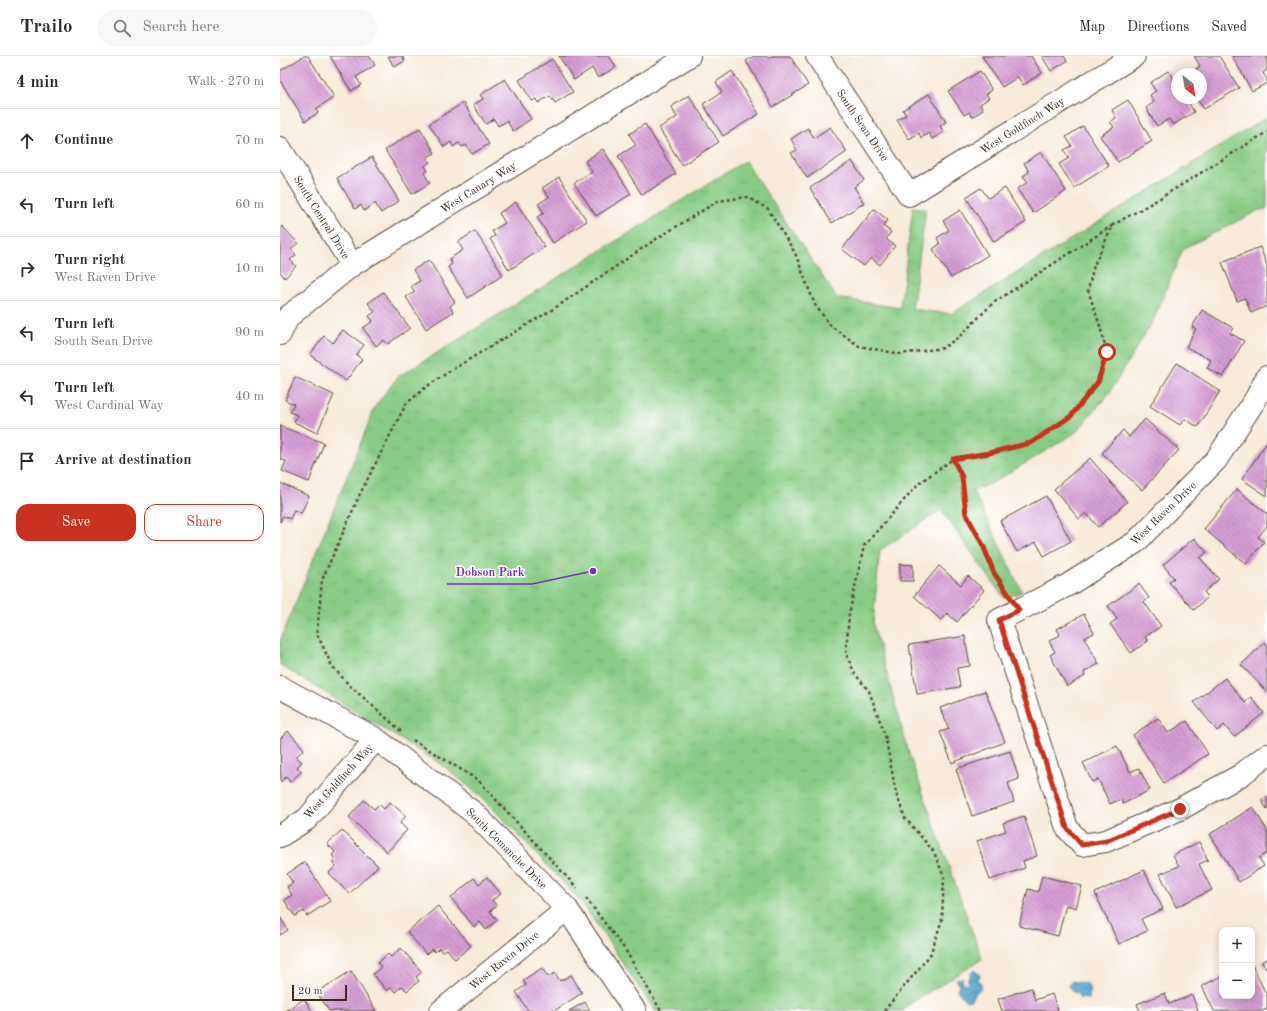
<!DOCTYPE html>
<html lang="en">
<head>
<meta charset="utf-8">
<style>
  body { margin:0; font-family:"Old Standard TT",serif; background:#f7f7f7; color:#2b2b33 }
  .controls { position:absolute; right:12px; bottom:12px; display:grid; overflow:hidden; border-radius:8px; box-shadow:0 2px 10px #0003 }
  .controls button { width:36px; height:36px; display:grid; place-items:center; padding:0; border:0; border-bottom:1px solid #e1e1e2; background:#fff; color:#2b2b33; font:20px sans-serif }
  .compass { position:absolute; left:891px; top:12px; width:36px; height:36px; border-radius:50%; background:#fff; box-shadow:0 2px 10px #0003; rotate:149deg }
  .scale { position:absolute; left:12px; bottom:10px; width:55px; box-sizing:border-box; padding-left:4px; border:2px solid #3b2a1e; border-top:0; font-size:11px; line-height:14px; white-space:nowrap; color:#3b2a1e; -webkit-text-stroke:3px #fff; paint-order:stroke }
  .stop { position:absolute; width:12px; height:12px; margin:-9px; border:3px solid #c8321e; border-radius:50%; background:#fff }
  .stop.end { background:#c8321e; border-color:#fff; box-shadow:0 1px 4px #0008 }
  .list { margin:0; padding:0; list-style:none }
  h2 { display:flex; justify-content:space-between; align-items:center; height:52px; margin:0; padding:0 16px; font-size:17px }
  h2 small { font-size:13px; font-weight:400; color:#7c7c81 }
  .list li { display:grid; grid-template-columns:26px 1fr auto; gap:12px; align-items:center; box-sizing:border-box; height:64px; padding:0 16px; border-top:1px solid #e1e1e2 }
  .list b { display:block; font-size:15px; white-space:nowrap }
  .list p { margin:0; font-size:13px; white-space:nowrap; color:#7c7c81 }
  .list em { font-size:13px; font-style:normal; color:#7c7c81 }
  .actions { display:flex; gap:8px; padding:12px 16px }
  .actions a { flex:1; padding:9px 0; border:1px solid #c8321e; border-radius:12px; text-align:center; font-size:14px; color:#c8321e }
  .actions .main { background:#c8321e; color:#fff }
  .icon { flex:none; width:22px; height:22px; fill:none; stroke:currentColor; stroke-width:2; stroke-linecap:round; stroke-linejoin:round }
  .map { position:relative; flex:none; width:987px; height:955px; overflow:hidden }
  header { display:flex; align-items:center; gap:24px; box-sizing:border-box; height:56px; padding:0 20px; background:#fff; border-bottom:1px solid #e1e1e2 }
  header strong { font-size:19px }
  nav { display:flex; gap:22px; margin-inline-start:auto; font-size:14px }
  .search { width:280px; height:36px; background:#f7f7f7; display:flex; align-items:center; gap:10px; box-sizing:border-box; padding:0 14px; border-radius:22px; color:#7c7c81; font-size:15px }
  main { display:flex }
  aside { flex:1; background:#fff }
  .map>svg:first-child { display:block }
  .park { fill:url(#park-tufts); stroke:#627b52 }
  .water { fill:url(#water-waves); stroke:#466676 }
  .building { fill:url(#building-back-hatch) }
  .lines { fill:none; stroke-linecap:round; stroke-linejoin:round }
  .minor-casing { stroke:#57473a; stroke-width:24 }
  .path { stroke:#57473a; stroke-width:2.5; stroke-dasharray:3 3; stroke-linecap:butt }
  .minor { stroke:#fff; stroke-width:22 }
  .route { stroke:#c8321e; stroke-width:5 }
  .labels { text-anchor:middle; stroke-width:3; stroke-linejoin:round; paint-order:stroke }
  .street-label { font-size:11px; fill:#3b2a1e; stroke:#fff }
  .leader { fill:none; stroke:#7b2cbf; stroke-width:1.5 }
  .callout-dot { fill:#7b2cbf; stroke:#fff; stroke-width:1.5 }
  .callout-label { font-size:12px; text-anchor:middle; font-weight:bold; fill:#7b2cbf; stroke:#fff; stroke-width:3; stroke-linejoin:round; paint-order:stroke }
</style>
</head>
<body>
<header>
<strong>Trailo</strong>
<div class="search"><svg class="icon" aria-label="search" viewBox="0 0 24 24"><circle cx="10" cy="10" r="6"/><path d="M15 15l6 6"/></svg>Search here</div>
<nav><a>Map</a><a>Directions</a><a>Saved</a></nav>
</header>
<main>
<aside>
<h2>4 min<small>Walk · 270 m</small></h2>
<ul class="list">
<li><svg class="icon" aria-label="ahead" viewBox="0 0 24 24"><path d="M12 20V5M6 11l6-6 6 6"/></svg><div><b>Continue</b></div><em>70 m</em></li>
<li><svg class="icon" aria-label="left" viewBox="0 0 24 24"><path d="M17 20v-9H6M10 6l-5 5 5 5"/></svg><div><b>Turn left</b></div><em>60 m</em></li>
<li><svg class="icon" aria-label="right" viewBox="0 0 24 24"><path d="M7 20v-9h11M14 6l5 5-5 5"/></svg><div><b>Turn right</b><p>West Raven Drive</p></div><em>10 m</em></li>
<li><svg class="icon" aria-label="left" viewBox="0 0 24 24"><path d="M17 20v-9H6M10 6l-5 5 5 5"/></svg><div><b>Turn left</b><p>South Sean Drive</p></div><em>90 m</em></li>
<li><svg class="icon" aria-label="left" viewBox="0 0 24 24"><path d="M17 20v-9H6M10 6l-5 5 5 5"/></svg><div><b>Turn left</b><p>West Cardinal Way</p></div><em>40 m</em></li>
<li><svg class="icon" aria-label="arrive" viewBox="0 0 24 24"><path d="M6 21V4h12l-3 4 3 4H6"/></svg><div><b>Arrive at destination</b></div></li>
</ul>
<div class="actions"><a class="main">Save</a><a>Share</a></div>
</aside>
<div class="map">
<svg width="987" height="955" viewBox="0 0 987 955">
  <defs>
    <pattern id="park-tufts" width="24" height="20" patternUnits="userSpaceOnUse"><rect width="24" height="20" fill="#88cc85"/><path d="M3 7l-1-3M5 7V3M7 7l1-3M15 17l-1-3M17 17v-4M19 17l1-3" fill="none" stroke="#76af72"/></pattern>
    <pattern id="water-waves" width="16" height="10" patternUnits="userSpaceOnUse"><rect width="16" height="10" fill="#52a3cd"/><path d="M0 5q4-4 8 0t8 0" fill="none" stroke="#4585a6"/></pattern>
    <pattern id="building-back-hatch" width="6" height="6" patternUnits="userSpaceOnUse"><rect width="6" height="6" fill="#d59dd4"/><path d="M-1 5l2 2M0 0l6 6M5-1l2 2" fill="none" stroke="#ae80ab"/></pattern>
  </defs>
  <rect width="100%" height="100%" fill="#fff"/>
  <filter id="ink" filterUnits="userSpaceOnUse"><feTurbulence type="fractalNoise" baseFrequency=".025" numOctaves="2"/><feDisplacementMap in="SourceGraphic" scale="8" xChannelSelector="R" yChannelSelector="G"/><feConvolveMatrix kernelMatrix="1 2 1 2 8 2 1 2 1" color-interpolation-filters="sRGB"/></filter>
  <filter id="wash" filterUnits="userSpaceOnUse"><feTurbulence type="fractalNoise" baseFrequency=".012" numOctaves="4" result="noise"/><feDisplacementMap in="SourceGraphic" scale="16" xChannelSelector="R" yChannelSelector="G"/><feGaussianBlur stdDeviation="0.9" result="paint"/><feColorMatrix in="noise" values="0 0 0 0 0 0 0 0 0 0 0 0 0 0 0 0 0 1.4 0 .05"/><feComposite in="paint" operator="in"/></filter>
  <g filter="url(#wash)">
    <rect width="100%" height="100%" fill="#f8ead8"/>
    <path class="park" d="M 987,61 L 987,153 L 979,154 L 903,193 L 873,265 L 828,339 L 795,377 L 714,426 L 693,435 L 742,536 L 724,542 L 661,454 L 600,494 L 593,568 L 629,698 L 702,903 L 625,951 L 624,955 L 375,955 L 300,844 L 204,743 L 161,708 L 0,609 L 0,585 L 96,349 L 118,321 L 465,105 L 557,242 L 620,252 L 633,151 L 646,153 L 632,253 L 671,258 Z"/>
    <path class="water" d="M 693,915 L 696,915 L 697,917 L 700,919 L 698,924 L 701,926 L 701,932 L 694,938 L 691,944 L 686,945 C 682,942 681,938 677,935 L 678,930 L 680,927 L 677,927 L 676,923 L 683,922 L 682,926 L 686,928 L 688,926 L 687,924 Z
      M 792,925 L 807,928 L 811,934 L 808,943 L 799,942 L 798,937 L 792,936 L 789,929 Z"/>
    <g id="blocks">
      <path class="building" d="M 24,0 L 28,0 L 54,41 L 36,53 L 38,57 L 25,65 L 0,24 L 0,15 Z
        M 50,0 L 89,0 L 95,9 L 76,21 L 81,29 L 71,35 Z
        M 108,0 L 122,0 L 125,5 L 114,11 Z
        M 279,0 L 329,0 L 336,11 L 318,22 L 312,12 L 294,24 Z
        M 474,0 L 486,0 L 488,2 L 492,0 L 510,0 L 528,29 L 493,51 L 466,5 Z
        M 702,0 L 751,0 L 762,17 L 743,29 L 738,21 L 722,31 Z
        M 762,0 L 784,0 L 787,5 L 771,15 Z
        M 914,0 L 939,0 L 959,32 L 924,53 L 916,42 L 921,42 L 921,18 L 919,18 L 916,13 L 920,10 Z
        M 952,0 L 987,0 L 987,14 L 983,17 L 987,23 L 987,27 L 972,35 Z
        M 272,3 L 293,36 L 275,47 L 270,40 L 258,47 L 256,43 L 252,45 L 239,24 Z
        M 452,15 L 479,58 L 443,80 L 423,48 L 442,36 L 436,26 Z
        M 700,15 L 712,34 L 706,38 L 709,42 L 700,48 L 703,54 L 692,61 L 689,56 L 684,59 L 668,35 Z
        M 888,15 L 897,29 L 897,42 L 906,42 L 914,56 L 893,69 L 889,63 L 877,70 L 866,52 L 874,46 L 870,39 L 876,35 L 870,27 Z
        M 225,23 L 251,63 L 233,75 L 227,65 L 218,70 L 214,63 L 206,68 L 193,49 L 203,43 L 200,39 Z
        M 649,38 L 666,66 L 660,70 L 664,76 L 652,83 L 649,77 L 641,82 L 639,77 L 629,83 L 617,64 L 626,59 L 623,54 Z
        M 409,39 L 439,86 L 402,109 L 379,72 L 397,61 L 391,51 Z
        M 848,44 L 872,85 L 838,106 L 820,80 L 834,71 L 830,66 L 836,62 L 832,54 Z
        M 183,47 L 209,88 L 192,98 L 186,89 L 182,91 L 179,87 L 173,91 L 171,86 L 164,91 L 149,68 Z
        M 365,68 L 396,118 L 362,139 L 338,100 L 356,89 L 349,78 Z
        M 803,70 L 829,110 L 794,132 L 779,108 L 789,102 L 784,94 L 792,90 L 786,81 Z
        M 550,71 L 567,96 L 527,122 L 511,97 L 517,94 L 511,83 L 528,72 L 534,82 Z
        M 140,72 L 155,97 L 147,101 L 150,106 L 145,110 L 148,115 L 144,117 L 150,127 L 132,138 L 105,94 Z
        M 323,93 L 351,138 L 316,160 L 294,127 L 312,116 L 305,105 Z
        M 761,96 L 786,135 L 753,157 L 737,133 L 748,126 L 743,120 L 749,116 L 744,107 Z
        M 92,101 L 119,145 L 101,157 L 95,147 L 84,155 L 81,149 L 75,153 L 57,122 Z
        M 572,105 L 584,124 L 574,131 L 584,147 L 552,167 L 530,132 Z
        M 279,121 L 307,165 L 273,187 L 257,161 L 264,157 L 258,148 L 269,141 L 262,132 Z
        M 701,132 L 708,142 L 725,132 L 746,166 L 714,186 L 686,141 Z
        M 236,146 L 265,191 L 229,214 L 210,183 L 215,180 L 212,175 L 225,167 L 219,157 Z
        M 594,153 L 608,164 L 603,170 L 611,176 L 606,183 L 615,190 L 600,209 L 591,202 L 584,210 L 562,193 Z
        M 680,154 L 708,199 L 671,222 L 653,193 L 660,188 L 657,182 L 669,174 L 663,165 Z
        M 2,170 L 18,187 L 11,193 L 16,199 L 10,204 L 16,210 L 5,222 L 0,216 L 0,173 Z
        M 195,175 L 223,219 L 188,242 L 168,211 L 172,208 L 169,203 L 183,194 L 178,186 Z
        M 980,191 L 987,209 L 987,250 L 971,257 L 965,242 L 957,245 L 942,206 Z
        M 149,204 L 175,246 L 170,250 L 173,256 L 146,273 L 126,241 L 135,236 L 131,230 L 140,225 L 133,214 Z
        M 103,236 L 130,272 L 108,288 L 104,284 L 96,290 L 83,272 L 93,265 L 89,260 L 95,256 L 88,247 Z
        M 922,254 L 953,272 L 950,277 L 964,285 L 943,321 L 927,312 L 931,304 L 906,291 L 916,273 L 912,271 Z
        M 63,274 L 84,289 L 76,299 L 82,303 L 66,325 L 30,299 L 44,280 L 53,287 Z
        M 897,307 L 940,335 L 918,371 L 905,363 L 900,369 L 870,350 Z
        M 15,321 L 54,339 L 37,377 L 14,366 L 17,359 L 10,356 L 14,348 L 5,344 Z
        M 865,363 L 899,394 L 862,434 L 822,397 L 843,374 L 849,381 Z
        M 0,370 L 44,387 L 29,426 L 2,415 L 6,405 L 0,403 Z
        M 987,386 L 987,440 L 962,423 Z
        M 810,402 L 847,446 L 818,471 L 806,457 L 799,463 L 774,433 Z
        M 0,427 L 29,440 L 21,457 L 14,454 L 10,463 L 3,460 L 0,466 Z
        M 957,433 L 987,458 L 987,470 L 978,481 L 984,486 L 966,508 L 924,473 Z
        M 766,440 L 791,485 L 764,500 L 756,486 L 737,496 L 720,465 Z
        M 914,482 L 927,496 L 920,502 L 939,523 L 924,536 L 928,541 L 914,554 L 889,526 L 894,522 L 883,509 Z
        M 620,508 L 633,509 L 633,525 L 620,525 Z
        M 659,510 L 681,529 L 688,520 L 704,534 L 677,566 L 667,557 L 661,564 L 634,540 Z
        M 859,528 L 869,542 L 864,546 L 881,570 L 865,581 L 868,585 L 851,597 L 830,568 L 837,563 L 828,550 Z
        M 804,558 L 814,577 L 804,582 L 819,608 L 804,616 L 805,620 L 787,630 L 770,599 L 775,596 L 769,585 L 780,579 L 777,573 Z
        M 685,580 L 690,610 L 677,612 L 680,631 L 637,638 L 629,589 Z
        M 985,586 L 987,588 L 987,636 L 961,609 Z
        M 945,622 L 965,647 L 971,641 L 984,657 L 954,681 L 944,669 L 937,675 L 914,646 Z
        M 705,635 L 725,686 L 672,707 L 660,676 L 669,673 L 660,652 Z
        M 878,662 L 888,677 L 907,665 L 928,698 L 884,727 L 853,679 Z
        M 8,675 L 24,693 L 16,701 L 22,706 L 17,711 L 22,715 L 10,726 L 6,721 L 1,726 L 0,683 Z
        M 837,690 L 850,716 L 859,712 L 870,734 L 843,748 L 841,743 L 830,748 L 818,723 L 812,726 L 803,707 Z
        M 730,695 L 739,723 L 728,727 L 734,746 L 692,760 L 676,713 Z
        M 987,740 L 987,753 L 981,744 Z
        M 84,744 L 94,753 L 99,748 L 104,753 L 110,746 L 126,760 L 120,767 L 127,774 L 107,796 L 69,761 Z
        M 973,751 L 987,774 L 987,797 L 979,802 L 984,810 L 959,826 L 930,778 Z
        M 744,760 L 757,800 L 743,805 L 745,812 L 710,824 L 697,785 L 726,775 L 723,767 Z
        M 62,774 L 98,810 L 69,838 L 49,817 L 56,810 L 52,806 L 55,803 L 52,799 L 55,796 L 47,788 Z
        M 919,786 L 928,804 L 919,808 L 932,834 L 896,851 L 880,818 L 899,810 L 893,799 Z
        M 25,806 L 50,845 L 27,860 L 24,855 L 15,860 L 4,844 L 12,839 L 7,831 L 13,827 L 7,818 Z
        M 864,814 L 883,853 L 861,863 L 867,875 L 839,888 L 815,837 Z
        M 762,820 L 802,830 L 796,852 L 786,849 L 778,880 L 739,870 L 748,833 L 758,836 Z
        M 207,821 L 221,838 L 212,844 L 217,850 L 210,855 L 217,864 L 206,874 L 200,866 L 194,871 L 171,842 L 194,822 L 199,828 Z
        M 158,850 L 191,890 L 175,903 L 167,893 L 162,896 L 159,892 L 155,896 L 152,893 L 146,898 L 127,876 Z
        M 0,861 L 8,874 L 0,879 Z
        M 121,892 L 142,916 L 136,921 L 139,925 L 127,935 L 122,930 L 115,936 L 111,932 L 107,935 L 93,918 L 101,911 L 98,907 L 108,898 L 111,901 Z
        M 987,903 L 987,914 L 982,906 Z
        M 972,909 L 987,940 L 987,953 L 982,955 L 934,955 L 922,930 L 942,920 L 942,940 L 972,940 Z
        M 262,912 L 268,921 L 275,917 L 280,925 L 291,919 L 302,937 L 274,955 L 248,955 L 236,936 L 246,929 L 243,924 Z
        M 71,915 L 96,955 L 49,955 L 37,936 Z
        M 751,932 L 755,944 L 772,938 L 778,955 L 722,955 L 718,943 Z
        M 885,937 L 889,948 L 912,939 L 918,955 L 860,955 L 857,948 Z
        M 24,943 L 32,955 L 5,955 Z
        M 305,946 L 310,955 L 289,955 Z"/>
    </g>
  </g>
  <g filter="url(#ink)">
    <use href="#blocks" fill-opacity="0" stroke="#57473a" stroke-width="1"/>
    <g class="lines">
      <g class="minor-casing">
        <path id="minor" d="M 537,0 L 629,139 L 854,0
          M 0,92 L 72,209
          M 0,278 L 8,261 L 72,209 L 409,0
          M 987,321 L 975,344 L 936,404 L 856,486 L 788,529 L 719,564 L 787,772 L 802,789 L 826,785 L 900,753 L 961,719 L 987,699
          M 0,631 L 96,683 L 194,757 L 287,853 L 355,955
          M 0,780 L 27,763 L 96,683
          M 161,955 L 287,853"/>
      </g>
      <path class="path" d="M 673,403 L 682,421 L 686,458 L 703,489 L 714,517 L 729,538
        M 121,675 L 68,628 L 52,610 L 37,578 L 42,524 L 80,438 L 126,348 L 146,331 L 173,313 L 275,252 L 373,185 L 438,145 L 467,141 L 488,153 L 515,197 L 535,249 L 551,270 L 579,290 L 620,298 L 663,292 L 680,280 L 713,247 L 833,169
        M 133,684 L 198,724 L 297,832
        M 306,842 L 346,895 L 381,955
        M 604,955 L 650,899 L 662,864 L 664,821 L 654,796 L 625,762 L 616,737 L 605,679 L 589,635 L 575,618 L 566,598 L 569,558 L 584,490 L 638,428 L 673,403 L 709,397 L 751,387 L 791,360 L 817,326 L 827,297 L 820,270 L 808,234 L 814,209 L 833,169 L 877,144 L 987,76"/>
      <use href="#minor" class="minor"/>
    </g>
  </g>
  <g class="lines" filter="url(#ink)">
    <path class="route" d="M 827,296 L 818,326 L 791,360 L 751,387 L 709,397 L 673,403 L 682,421 L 686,458 L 703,489 L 714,517 L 739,554 L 719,564 L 787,772 L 802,789 L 826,785 L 900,753"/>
  </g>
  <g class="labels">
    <g class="street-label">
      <text transform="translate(583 69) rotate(56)" y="4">South Sean Drive</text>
      <text transform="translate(742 69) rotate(-32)" y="4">West Goldfinch Way</text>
      <text transform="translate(198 131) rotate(-32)" y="4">West Canary Way</text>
      <text transform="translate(42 161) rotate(58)" y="4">South Central Drive</text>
      <text transform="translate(883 457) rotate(-44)" y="4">West Raven Drive</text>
      <text transform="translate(58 725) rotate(-48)" y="4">West Goldfinch Way</text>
      <text transform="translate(227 792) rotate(45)" y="4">South Comanche Drive</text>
      <text transform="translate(224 904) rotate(-39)" y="4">West Raven Drive</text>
    </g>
  </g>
  <path class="leader" d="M313 515L252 528H167"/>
  <circle class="callout-dot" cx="313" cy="515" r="4"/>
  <g class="callout-label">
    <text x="210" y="520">Dobson Park</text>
  </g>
</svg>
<div class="controls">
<button>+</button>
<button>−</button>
</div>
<svg class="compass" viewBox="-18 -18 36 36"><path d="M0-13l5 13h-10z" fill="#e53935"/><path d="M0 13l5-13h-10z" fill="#7c7c81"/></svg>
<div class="scale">20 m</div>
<div class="stop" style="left:827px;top:296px"></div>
<div class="stop end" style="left:900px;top:753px"></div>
</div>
</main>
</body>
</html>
